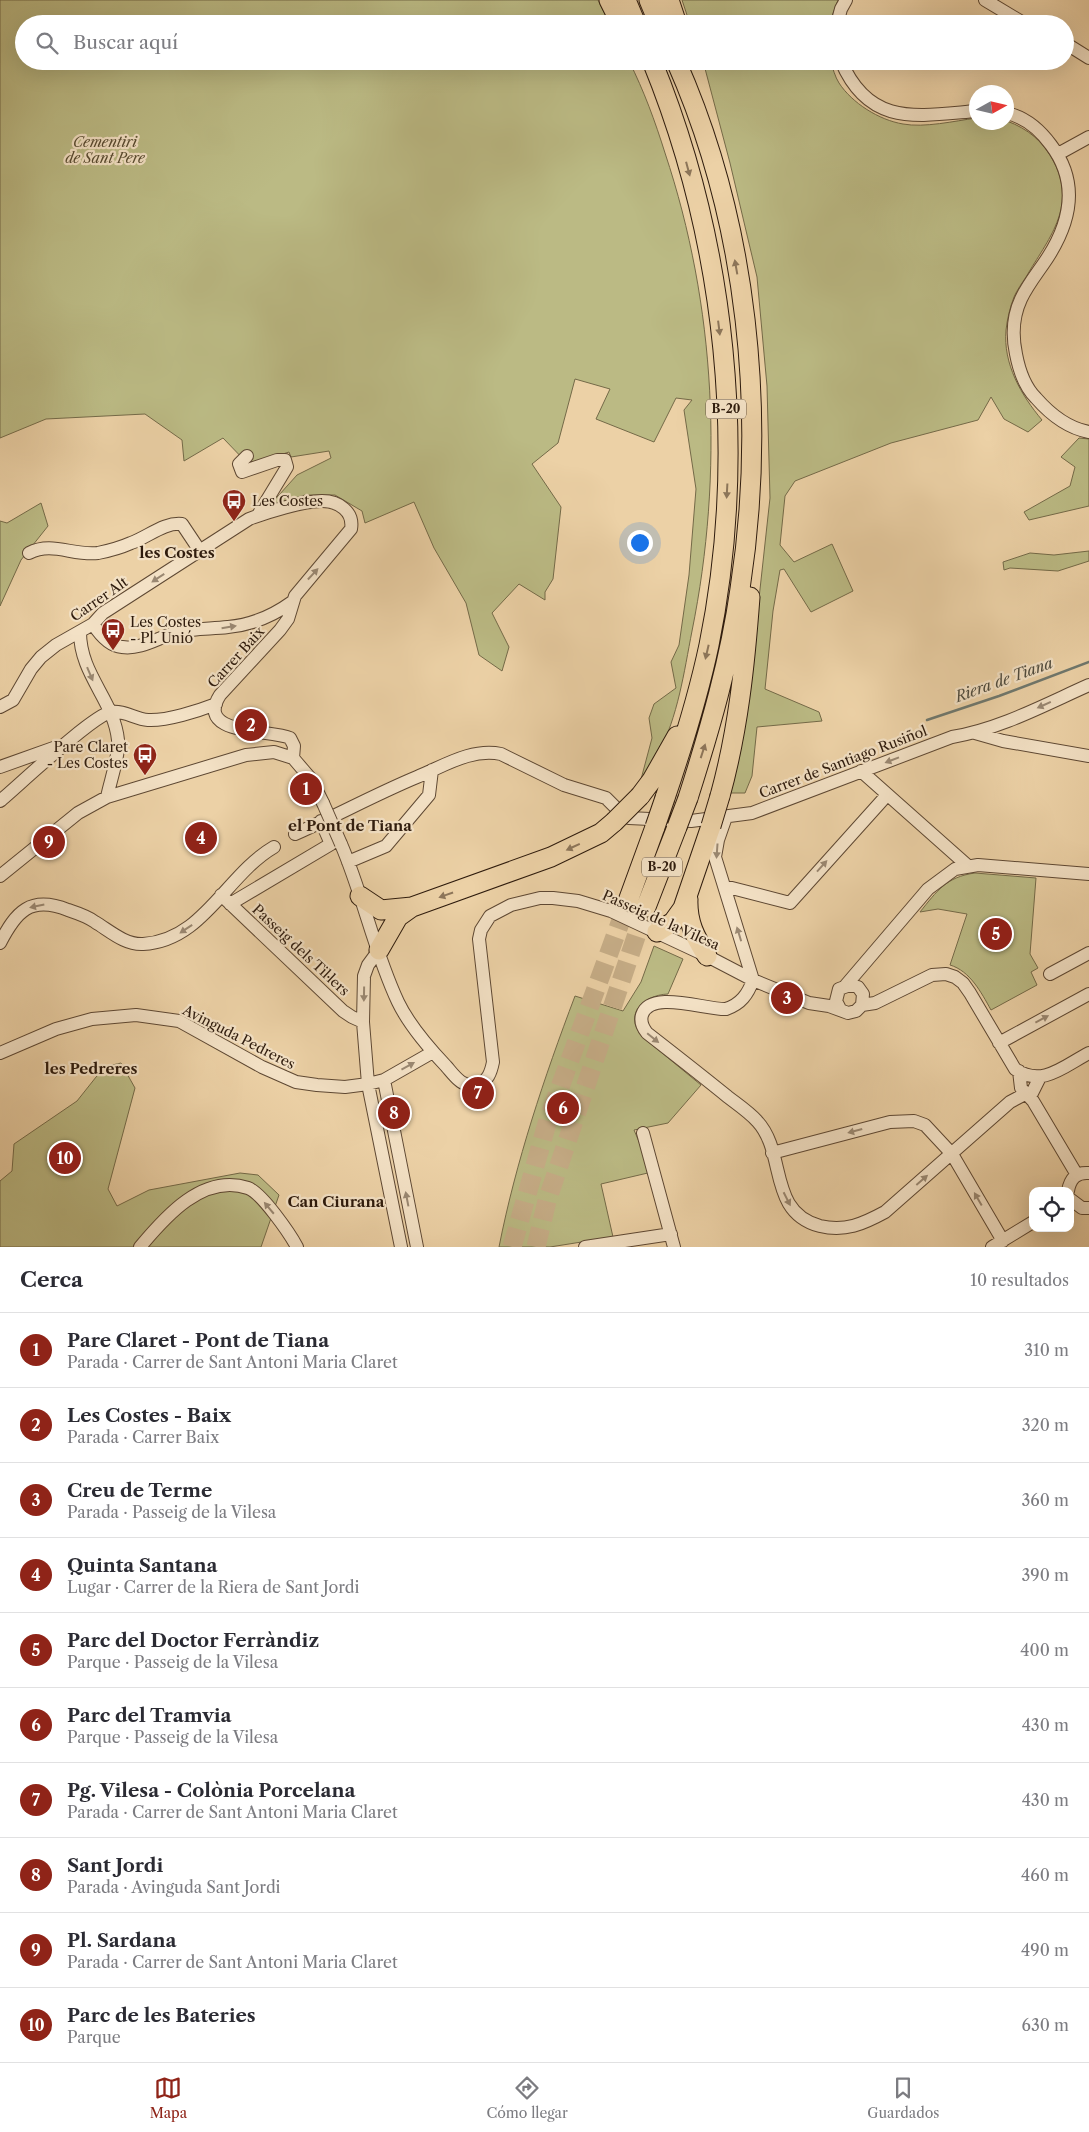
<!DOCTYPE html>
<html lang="es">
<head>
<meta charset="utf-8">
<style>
  body { margin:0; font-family:"Libre Caslon Text",serif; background:#f2f2f3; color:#2b2b33 }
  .controls { position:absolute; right:15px; bottom:15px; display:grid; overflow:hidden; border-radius:10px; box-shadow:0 5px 20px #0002 }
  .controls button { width:45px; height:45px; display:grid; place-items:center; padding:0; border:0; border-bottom:1px solid #e1e1e2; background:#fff; color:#2b2b33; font:25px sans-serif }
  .compass { position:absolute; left:969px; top:85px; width:45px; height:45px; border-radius:50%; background:#fff; box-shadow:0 5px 20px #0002; rotate:82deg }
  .you { position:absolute; left:639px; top:542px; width:18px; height:18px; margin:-12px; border:4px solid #fff; border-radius:50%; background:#1a73e8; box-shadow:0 0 0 8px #1a73e833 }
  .badge { display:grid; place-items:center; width:32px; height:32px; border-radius:50%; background:#8f2418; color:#fff; font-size:16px; font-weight:700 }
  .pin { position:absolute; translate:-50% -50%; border:2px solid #fff; box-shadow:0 1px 5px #0006 }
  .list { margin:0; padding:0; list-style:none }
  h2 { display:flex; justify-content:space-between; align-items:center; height:65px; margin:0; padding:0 20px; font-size:21px }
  h2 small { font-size:16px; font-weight:400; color:#7c7c81 }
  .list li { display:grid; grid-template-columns:32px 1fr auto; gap:15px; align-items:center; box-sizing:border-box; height:75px; padding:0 20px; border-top:1px solid #e1e1e2 }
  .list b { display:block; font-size:19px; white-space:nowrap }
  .list p { margin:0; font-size:16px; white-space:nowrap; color:#7c7c81 }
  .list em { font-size:16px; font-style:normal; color:#7c7c81 }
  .icon { flex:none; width:28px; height:28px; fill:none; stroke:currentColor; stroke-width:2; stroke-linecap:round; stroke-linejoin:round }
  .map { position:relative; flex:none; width:1089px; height:1247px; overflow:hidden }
  .search { position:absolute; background:#fff; box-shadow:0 5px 20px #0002; left:15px; right:15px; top:15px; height:55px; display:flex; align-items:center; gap:12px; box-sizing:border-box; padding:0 18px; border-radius:28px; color:#7c7c81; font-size:19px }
  .sheet { height:815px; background:#fff }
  nav { display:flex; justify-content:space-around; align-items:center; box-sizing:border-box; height:70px; border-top:1px solid #e1e1e2; background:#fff; font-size:14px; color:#7c7c81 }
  nav a { display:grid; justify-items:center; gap:2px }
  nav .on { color:#8f2418 }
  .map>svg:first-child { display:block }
  .green { fill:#bbba84; stroke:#746a48 }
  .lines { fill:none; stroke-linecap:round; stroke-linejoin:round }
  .stream { stroke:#6f786e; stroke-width:2.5 }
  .highway-tunnel { stroke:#c6ad87; stroke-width:19; stroke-dasharray:19 9; stroke-linecap:butt }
  .minor-casing { stroke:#5e4833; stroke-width:14 }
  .highway-casing { stroke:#2e1b0d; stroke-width:21 }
  .minor { stroke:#f3e1c5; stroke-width:12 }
  .highway { stroke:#ecd1a6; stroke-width:19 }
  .minor-bridge-casing { stroke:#5e4833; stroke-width:14; stroke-linecap:butt }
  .highway-bridge-casing { stroke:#2e1b0d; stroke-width:21; stroke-linecap:butt }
  .minor-bridge { stroke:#f3e1c5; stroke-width:12 }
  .highway-bridge { stroke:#ecd1a6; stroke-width:19 }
  .oneway { fill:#8d765a }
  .oneway2 { fill:#9a8872 }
  .labels { text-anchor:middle; stroke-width:4.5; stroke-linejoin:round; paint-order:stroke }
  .shield { fill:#f3e1c5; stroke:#695644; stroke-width:1 }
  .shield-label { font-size:12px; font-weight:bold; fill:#2e1b0d }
  .park-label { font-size:14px; font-style:italic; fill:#584b31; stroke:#f3e1c5 }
  .poi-label { font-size:14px; fill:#2e1b0d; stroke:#f3e1c5; text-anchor:start }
  .street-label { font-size:14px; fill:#2e1b0d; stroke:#f3e1c5 }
  .neighbourhood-label { font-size:15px; font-weight:bold; fill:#2e1b0d; stroke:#f3e1c5 }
  .water-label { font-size:15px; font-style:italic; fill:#4e4a3d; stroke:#f3e1c5 }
</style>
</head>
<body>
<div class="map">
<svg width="1089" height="1247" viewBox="0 0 1089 1247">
  <rect width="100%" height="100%" fill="#ecd1a6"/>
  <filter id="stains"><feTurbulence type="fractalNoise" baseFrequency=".004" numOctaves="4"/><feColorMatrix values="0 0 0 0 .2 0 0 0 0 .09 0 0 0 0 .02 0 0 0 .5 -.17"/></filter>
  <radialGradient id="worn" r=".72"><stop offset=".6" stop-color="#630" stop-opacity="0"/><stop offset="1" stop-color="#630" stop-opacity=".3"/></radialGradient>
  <path class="green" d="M 0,0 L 598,0 L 610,24 L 24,24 L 24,61 L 629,61 C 644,91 655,121 665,153 C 716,306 724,473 692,631 C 684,672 678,717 658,754 C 653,764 646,774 640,783 L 652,738 L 649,718 L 654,704 L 676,688 L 671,662 L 679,645 L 689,575 L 696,489 L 684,410 L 692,400 L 676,398 L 654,442 L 596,419 L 610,389 L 575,379 L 558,443 L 532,464 L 561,507 L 553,579 L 545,592 L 545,600 L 519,584 L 492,613 L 509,647 L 502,671 L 479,655 L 466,603 L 434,548 L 414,502 L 365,523 L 362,511 L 335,495 L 305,495 L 270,505 L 297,475 L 331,458 L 329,451 L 291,457 L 289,452 L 249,465 L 223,438 L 184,461 L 182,440 L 145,414 L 46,419 L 0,438 Z
    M 682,0 L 838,0 L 829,24 L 690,24 Z
    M 703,61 L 830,61 C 833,68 835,77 839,83 C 852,103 879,120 903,124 C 924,128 955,121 976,118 L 976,122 L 1006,122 L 1007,121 C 1028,129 1043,141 1054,162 C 1077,208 1048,239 1026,277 C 1022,283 1017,290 1014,297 C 1010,307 1007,320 1006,330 C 1003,364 1021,395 1042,420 L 1028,432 L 1004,419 L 991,397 L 978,420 L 891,443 L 795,481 L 785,496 L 780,545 L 794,562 L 832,544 L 853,591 L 811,612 L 784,569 L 780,570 L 773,611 L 765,689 L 819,712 L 822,721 L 757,727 L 752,776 L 745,793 L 730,793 L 746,717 L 770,498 L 767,386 L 757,277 L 730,163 Z
    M 1079,438 L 1089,439 L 1089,506 L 1029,520 L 1024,512 L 1070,486 L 1075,467 L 1061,457 Z
    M 41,503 L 48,526 L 21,560 L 0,606 L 0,521 L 7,523 Z
    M 1089,551 L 1089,561 L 1058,571 L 1010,568 L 1004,570 L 1003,562 L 1030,553 L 1054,555 Z
    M 975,873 L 1036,878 L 1030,954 L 1038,968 L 1031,972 L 1037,985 L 991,1010 C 981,992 970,971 950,965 L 967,914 L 938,909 L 920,912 C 937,891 946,877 975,873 Z
    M 654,946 L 683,959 L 668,994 C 642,995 621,1017 645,1039 L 701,1085 L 668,1123 L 634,1130 L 652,1172 L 601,1184 L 613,1237 L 550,1247 L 499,1247 C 516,1161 544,1078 575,996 L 623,1011 L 641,982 Z
    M 121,1063 L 135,1088 L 108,1189 L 117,1206 L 149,1190 L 240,1173 L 258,1175 L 279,1195 L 261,1247 L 0,1247 L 0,1181 L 12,1171 L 14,1144 L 77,1101 L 104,1067 Z"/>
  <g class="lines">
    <path class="stream" d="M 927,720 L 999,696 L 1089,662"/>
    <path class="highway-tunnel" d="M 512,1247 L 548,1120 L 628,901
      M 536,1247 L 547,1201 L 646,907"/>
    <g class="minor-casing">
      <path id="minor" d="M 985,0 L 1025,24
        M 837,24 L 841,9 L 846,0
        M 1065,43 L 1089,58
        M 841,61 C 869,127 917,116 976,111
        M 1006,113 C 1026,117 1040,130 1051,145 C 1079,182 1071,221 1048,257 C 1039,271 1028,284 1021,299 C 1013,316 1012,335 1016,354 C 1019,370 1024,386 1036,398 C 1050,414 1067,428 1089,432
        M 1058,154 L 1089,137
        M 247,456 L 239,464 L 242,472 L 277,460 L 285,460 L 287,467 L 258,515
        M 29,553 C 52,541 73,556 98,553 C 108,551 122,547 131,543 C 148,537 164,522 182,524 L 200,551
        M 93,624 C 100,635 109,646 122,647 C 142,650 160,636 178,632 C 195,628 212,629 228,627 C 251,625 274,615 292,602
        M 80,632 C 80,675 114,700 118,740 C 120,753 110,782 107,797
        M 0,707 L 13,700 L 31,669 L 41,657 L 56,645 L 93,624 L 103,613 L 249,519 C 267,512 303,501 322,501 C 339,501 354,512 351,529 L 295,596 L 288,619 L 280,630 L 220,695 C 194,736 271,729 290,738 L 294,746 L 293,758
        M 975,733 L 1003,741 L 1089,756
        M 0,767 L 59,746
        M 861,771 L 968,866
        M 0,801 C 18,786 93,715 111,712 C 124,710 135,719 148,720 C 167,721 198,711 216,704
        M 726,817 L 718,840 L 715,857 L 753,980 C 748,994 741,1004 726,1009 C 706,1010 650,989 642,1015 C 640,1022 643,1028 647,1033 C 674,1054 701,1075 728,1097 C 737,1104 749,1112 757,1121 C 787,1153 767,1212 820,1226 C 845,1232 863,1224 885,1212 L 1010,1102 L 1025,1094 L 1032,1093 L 1040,1077
        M 295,834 C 336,816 376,794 417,777 C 444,766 471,748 501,754 L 564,785 L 606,798 L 622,814 L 629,818 L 691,821 L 752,813 L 952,737 C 1000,729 1044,705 1089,685
        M 341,844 C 363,895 374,951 398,1002 C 409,1025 428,1047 446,1066 C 454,1075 462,1088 476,1085 C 488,1082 491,1072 493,1062 L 479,939 L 481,930 L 490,916 L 511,905 L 540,898 L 553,898 L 578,901 L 611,911 L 707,956 L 753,980 L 809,1003 L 829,1006 L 848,1013 L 856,1011 L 862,1005 L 863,994 L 858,987 L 850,985 L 839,989 L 836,1001 L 840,1009
        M 348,862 L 386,846 L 429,795 L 432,770
        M 0,876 L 78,813 L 107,797 L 246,755 L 274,752 L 293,758 L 311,779 L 323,803
        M 724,886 L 790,903 L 887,795
        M 221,895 L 343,1011 L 352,1017 L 363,1022
        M 230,904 L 331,844 L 321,821
        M 0,943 C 16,912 30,895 68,910 C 77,913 87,916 95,922 C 110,931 125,945 143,944 C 203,941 226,875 274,847
        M 379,950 L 368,965 L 364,976 L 363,1022 L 368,1084 L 401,1247
        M 1050,974 L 1089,953
        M 846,985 L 928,889 L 955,869 L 978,865 L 1089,874
        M 862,1005 L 875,1003 L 932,975 L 946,974 L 955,977 L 963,983 L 970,993 L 1015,1069 C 1042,1088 1064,1066 1089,1053
        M 999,1043 L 1089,994
        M 0,1053 L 56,1029 L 92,1019 L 136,1015 L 179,1021 L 262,1067 L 296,1082 L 317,1085 L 345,1087 L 368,1084 L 384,1080 L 433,1052
        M 1019,1071 L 1021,1088 L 1033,1101 L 1077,1175
        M 384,1080 L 417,1247
        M 643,1133 L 674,1247
        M 772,1153 L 890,1122 L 914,1121 L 925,1125 L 952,1154 L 1003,1241
        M 1068,1191 C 1070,1179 1076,1172 1089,1173
        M 1070,1199 L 1082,1208 L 1089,1208
        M 140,1247 C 165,1217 203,1173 248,1188 C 262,1193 290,1234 297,1247
        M 585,1247 L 671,1234
        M 992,1247 L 1033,1222"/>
    </g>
    <g class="highway-casing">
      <path id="highway" d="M 609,0 L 621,24
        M 626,0 L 636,24
        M 649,0 L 659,24
        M 669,0 L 677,24
        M 652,61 C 726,242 748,453 709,645 C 698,697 682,748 665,798
        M 676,61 C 748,223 767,414 740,589 C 730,660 710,729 688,798
        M 640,796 L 652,780 L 677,736
        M 720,796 C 738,731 745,665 750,597
        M 360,896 L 381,910 L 412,907 L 551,857 L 601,833 L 614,822
        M 688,899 C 687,922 695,937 707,956
        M 628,901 L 655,827
        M 646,907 L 677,827
        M 657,932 L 673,922 L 683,908 L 711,826
        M 379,950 L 398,917 L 412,907"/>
    </g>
    <use href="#minor" class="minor"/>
    <use href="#highway" class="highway"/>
    <g class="minor-bridge-casing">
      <path id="minor-bridge" d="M 323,803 L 341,844"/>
    </g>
    <g class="highway-bridge-casing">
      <path id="highway-bridge" d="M 614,822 L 640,796
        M 711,826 L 720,796
        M 655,827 L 665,798
        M 677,827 L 688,798"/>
    </g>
    <use href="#minor-bridge" class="minor-bridge"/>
    <use href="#highway-bridge" class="highway-bridge"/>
  </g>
  <defs><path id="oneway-solid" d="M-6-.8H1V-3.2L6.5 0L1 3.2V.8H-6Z" transform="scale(1.25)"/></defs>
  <g class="oneway">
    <use href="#oneway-solid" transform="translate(688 169) rotate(75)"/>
    <use href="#oneway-solid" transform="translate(736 267) rotate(-100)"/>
    <use href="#oneway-solid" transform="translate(719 328) rotate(83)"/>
    <use href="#oneway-solid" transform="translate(727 491) rotate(93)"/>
    <use href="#oneway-solid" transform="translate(707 652) rotate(103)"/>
    <use href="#oneway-solid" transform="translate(703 751) rotate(-72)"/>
    <use href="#oneway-solid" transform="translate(573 847) rotate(155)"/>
    <use href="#oneway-solid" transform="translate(446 895) rotate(161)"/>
  </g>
  <g class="oneway2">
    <use href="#oneway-solid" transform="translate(313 574) rotate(-47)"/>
    <use href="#oneway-solid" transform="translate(158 578) rotate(147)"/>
    <use href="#oneway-solid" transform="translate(229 627) rotate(-9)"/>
    <use href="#oneway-solid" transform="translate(90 674) rotate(67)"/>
    <use href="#oneway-solid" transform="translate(1044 705) rotate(156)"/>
    <use href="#oneway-solid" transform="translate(892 760) rotate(159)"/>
    <use href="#oneway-solid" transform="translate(717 851) rotate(94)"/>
    <use href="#oneway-solid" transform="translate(822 866) rotate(-48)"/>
    <use href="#oneway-solid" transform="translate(37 906) rotate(168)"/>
    <use href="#oneway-solid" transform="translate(186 929) rotate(146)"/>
    <use href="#oneway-solid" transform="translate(739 934) rotate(-107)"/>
    <use href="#oneway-solid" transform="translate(364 994) rotate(91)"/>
    <use href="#oneway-solid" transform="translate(1042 1019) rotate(-28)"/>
    <use href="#oneway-solid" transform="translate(653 1038) rotate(39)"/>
    <use href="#oneway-solid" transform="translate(408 1066) rotate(-29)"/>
    <use href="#oneway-solid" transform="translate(855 1131) rotate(165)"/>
    <use href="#oneway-solid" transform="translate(922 1180) rotate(-41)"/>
    <use href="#oneway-solid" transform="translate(407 1199) rotate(-101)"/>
    <use href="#oneway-solid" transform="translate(787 1199) rotate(63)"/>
    <use href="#oneway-solid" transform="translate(978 1199) rotate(-120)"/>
    <use href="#oneway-solid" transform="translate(269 1208) rotate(-130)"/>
  </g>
  <defs>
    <g id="bus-pin" transform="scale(1.25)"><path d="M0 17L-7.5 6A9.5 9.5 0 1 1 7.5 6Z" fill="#8f2418" stroke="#f3e1c5"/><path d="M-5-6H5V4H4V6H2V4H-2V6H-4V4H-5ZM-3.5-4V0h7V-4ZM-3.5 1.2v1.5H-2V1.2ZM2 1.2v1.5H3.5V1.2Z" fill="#fff"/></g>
  </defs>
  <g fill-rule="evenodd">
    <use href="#bus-pin" x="234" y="501"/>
    <use href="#bus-pin" x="113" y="630"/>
    <use href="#bus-pin" x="145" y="755"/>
  </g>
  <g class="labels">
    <g class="shield">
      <rect x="706" y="399.5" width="40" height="19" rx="4"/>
      <rect x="642" y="857.5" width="40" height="19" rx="4"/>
    </g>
    <g class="shield-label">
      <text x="726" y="413">B-20</text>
      <text x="662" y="871">B-20</text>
    </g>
    <g class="park-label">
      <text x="105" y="147">Cementiri<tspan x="105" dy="16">de Sant Pere</tspan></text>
    </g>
    <g class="poi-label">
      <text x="252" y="506">Les Costes</text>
      <text x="130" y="627">Les Costes<tspan x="130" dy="16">- Pl. Unió</tspan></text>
      <text x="128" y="752" text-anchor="end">Pare Claret<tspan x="128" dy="16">- Les Costes</tspan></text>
    </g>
    <g class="street-label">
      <text transform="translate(99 599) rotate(-35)" y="5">Carrer Alt</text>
      <text transform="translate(236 657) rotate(-48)" y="5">Carrer Baix</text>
      <text transform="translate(843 762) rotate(-21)" y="5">Carrer de Santiago Rusiñol</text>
      <text transform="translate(661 920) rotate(24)" y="5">Passeig de la Vilesa</text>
      <text transform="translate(301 950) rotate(43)" y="5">Passeig dels Til·lers</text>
      <text transform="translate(239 1037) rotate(27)" y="5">Avinguda Pedreres</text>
    </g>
    <g class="neighbourhood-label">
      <text x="177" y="558">les Costes</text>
      <text x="350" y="831">el Pont de Tiana</text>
      <text x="91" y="1074">les Pedreres</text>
      <text x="336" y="1207">Can Ciurana</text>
    </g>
    <g class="water-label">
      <text transform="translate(1004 680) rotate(-20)" y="5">Riera de Tiana</text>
    </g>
  </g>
  <rect width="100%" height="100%" filter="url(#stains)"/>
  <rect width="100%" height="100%" fill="url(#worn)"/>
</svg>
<div class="controls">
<button><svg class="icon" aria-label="locate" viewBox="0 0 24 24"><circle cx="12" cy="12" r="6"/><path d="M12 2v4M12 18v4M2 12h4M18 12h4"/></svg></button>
</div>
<svg class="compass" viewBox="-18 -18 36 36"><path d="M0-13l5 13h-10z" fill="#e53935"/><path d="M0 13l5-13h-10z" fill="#7c7c81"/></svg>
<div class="you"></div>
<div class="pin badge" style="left:306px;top:789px">1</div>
<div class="pin badge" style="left:251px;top:725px">2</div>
<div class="pin badge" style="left:787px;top:998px">3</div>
<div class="pin badge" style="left:201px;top:838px">4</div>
<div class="pin badge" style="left:996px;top:934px">5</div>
<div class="pin badge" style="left:563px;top:1108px">6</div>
<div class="pin badge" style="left:478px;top:1093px">7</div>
<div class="pin badge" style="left:394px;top:1113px">8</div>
<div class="pin badge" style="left:49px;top:842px">9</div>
<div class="pin badge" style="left:65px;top:1158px">10</div>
<div class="search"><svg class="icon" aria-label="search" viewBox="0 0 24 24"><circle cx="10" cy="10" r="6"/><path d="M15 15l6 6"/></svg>Buscar aquí</div>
</div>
<section class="sheet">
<h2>Cerca<small>10 resultados</small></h2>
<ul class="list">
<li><span class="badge">1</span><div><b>Pare Claret - Pont de Tiana</b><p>Parada · Carrer de Sant Antoni Maria Claret</p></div><em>310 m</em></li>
<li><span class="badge">2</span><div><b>Les Costes - Baix</b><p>Parada · Carrer Baix</p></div><em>320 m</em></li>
<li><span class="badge">3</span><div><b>Creu de Terme</b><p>Parada · Passeig de la Vilesa</p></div><em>360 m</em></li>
<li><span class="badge">4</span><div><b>Quinta Santana</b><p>Lugar · Carrer de la Riera de Sant Jordi</p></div><em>390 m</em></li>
<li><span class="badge">5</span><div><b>Parc del Doctor Ferràndiz</b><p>Parque · Passeig de la Vilesa</p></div><em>400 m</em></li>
<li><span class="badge">6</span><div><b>Parc del Tramvia</b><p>Parque · Passeig de la Vilesa</p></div><em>430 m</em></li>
<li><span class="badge">7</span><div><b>Pg. Vilesa - Colònia Porcelana</b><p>Parada · Carrer de Sant Antoni Maria Claret</p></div><em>430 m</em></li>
<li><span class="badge">8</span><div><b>Sant Jordi</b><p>Parada · Avinguda Sant Jordi</p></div><em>460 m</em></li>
<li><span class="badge">9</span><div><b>Pl. Sardana</b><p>Parada · Carrer de Sant Antoni Maria Claret</p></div><em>490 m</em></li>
<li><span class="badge">10</span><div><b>Parc de les Bateries</b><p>Parque</p></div><em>630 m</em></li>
</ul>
</section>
<nav>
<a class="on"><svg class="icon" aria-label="map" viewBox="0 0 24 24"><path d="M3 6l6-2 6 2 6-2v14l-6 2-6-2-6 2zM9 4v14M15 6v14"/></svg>Mapa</a>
<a><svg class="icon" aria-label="directions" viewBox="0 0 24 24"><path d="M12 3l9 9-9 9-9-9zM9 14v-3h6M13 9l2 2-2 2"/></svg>Cómo llegar</a>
<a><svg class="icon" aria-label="saved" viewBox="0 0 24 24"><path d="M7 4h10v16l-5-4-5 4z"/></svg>Guardados</a>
</nav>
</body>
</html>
